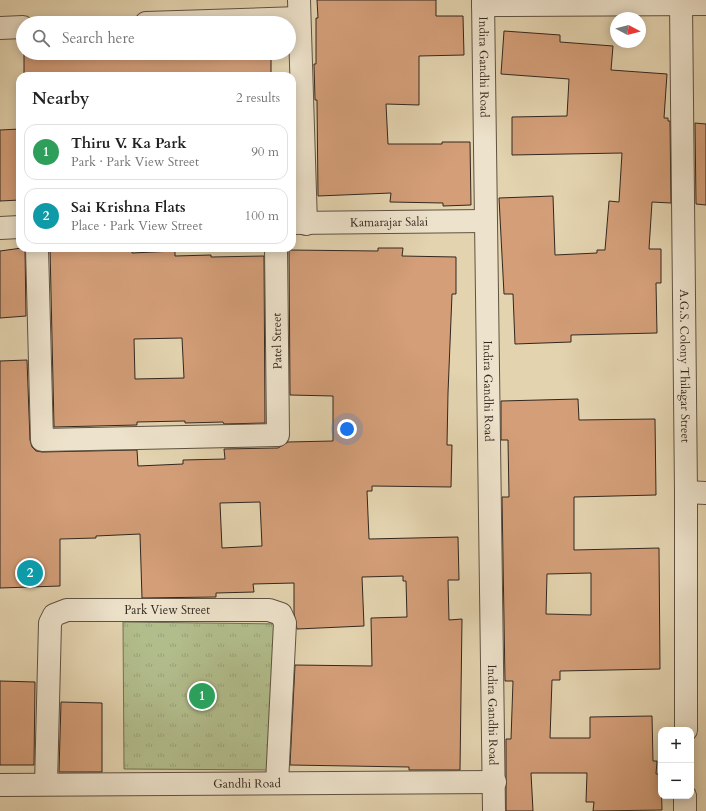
<!DOCTYPE html>
<html lang="en">
<head>
<meta charset="utf-8">
<style>
  body { margin:0; font-family:Cardo,serif; background:#f6f6f6; color:#222 }
  .controls { position:absolute; right:12px; bottom:12px; display:grid; overflow:hidden; border-radius:8px; box-shadow:0 2px 10px #0003 }
  .controls button { width:36px; height:36px; display:grid; place-items:center; padding:0; border:0; border-bottom:1px solid #e0e0e0; background:#fff; color:#222; font:20px sans-serif }
  .compass { position:absolute; left:610px; top:12px; width:36px; height:36px; border-radius:50%; background:#fff; box-shadow:0 2px 10px #0003; rotate:97deg }
  .you { position:absolute; left:347px; top:429px; width:14px; height:14px; margin:-10px; border:3px solid #fff; border-radius:50%; background:#1a73e8; box-shadow:0 0 0 6px #1a73e833 }
  .badge { display:grid; place-items:center; width:26px; height:26px; border-radius:50%; background:#0f766e; color:#fff; font-size:13px; font-weight:700 }
  .pin { position:absolute; translate:-50% -50%; border:2px solid #fff; box-shadow:0 1px 4px #0006 }
  .list { margin:0; padding:0; list-style:none }
  h2 { display:flex; justify-content:space-between; align-items:center; height:52px; margin:0; padding:0 16px; font-size:17px }
  h2 small { font-size:13px; font-weight:400; color:#767676 }
  .list li { display:grid; grid-template-columns:26px 1fr auto; gap:12px; align-items:center; box-sizing:border-box; height:56px; margin:0 8px 8px; padding:0 8px; border:1px solid #e0e0e0; border-radius:12px }
  .list b { display:block; font-size:15px; white-space:nowrap }
  .list p { margin:0; font-size:13px; white-space:nowrap; color:#767676 }
  .list em { font-size:13px; font-style:normal; color:#767676 }
  .icon { flex:none; width:22px; height:22px; fill:none; stroke:currentColor; stroke-width:2; stroke-linecap:round; stroke-linejoin:round }
  .map { position:relative; flex:none; width:706px; height:811px; overflow:hidden }
  .search { position:absolute; background:#fff; box-shadow:0 2px 10px #0003; left:16px; top:16px; width:280px; height:44px; display:flex; align-items:center; gap:10px; box-sizing:border-box; padding:0 14px; border-radius:22px; color:#767676; font-size:15px }
  .panel { position:absolute; background:#fff; box-shadow:0 2px 10px #0003; left:16px; top:72px; width:280px; height:180px; border-radius:12px }
  .map>svg:first-child { display:block }
  .park { fill:url(#park-tufts); stroke:#727255 }
  .building { fill:#d39e78; stroke:#33271e; fill-rule:evenodd }
  .lines { fill:none; stroke-linecap:round; stroke-linejoin:round }
  .minor-casing { stroke:#5f5242; stroke-width:24 }
  .minor { stroke:#ede2cb; stroke-width:22 }
  .labels { text-anchor:middle; stroke-width:4; stroke-linejoin:round; paint-order:stroke }
  .street-label { font-size:12px; fill:#33271e; stroke:#ede2cb }
</style>
</head>
<body>
<div class="map">
<svg width="706" height="811" viewBox="0 0 706 811">
  <defs>
    <pattern id="park-tufts" width="24" height="20" patternUnits="userSpaceOnUse"><rect width="24" height="20" fill="#b2bd8c"/><path d="M3 7l-1-3M5 7V3M7 7l1-3M15 17l-1-3M17 17v-4M19 17l1-3" fill="none" stroke="#9aa278"/></pattern>
  </defs>
  <rect width="100%" height="100%" fill="#e3d3af"/>
  <filter id="stains"><feTurbulence type="fractalNoise" baseFrequency=".005" numOctaves="4"/><feColorMatrix values="0 0 0 0 .2 0 0 0 0 .09 0 0 0 0 .02 0 0 0 .5 -.17"/></filter>
  <radialGradient id="worn" r=".72"><stop offset=".6" stop-color="#630" stop-opacity="0"/><stop offset="1" stop-color="#630" stop-opacity=".3"/></radialGradient>
  <path class="park" d="M 123,622 L 282,624 L 280,770 L 124,769 Z"/>
  <path class="building" d="M 317,0 L 436,0 L 436,16 L 463,16 L 464,55 L 419,56 L 419,105 L 386,104 L 388,144 L 442,144 L 442,142 L 470,142 L 471,205 L 443,206 L 443,203 L 390,202 L 391,193 L 318,196 L 317,100 L 315,100 L 314,64 L 316,64 L 316,18 L 318,18 Z
    M 504,31 L 560,35 L 560,42 L 613,46 L 611,70 L 667,74 L 664,118 L 668,118 L 668,121 L 670,121 L 671,203 L 652,202 L 649,249 L 661,249 L 661,283 L 656,283 L 657,333 L 571,335 L 571,342 L 515,344 L 513,294 L 504,294 L 499,198 L 553,196 L 555,255 L 597,253 L 597,250 L 605,250 L 609,201 L 619,202 L 622,153 L 512,155 L 512,117 L 567,116 L 569,79 L 501,74 Z
    M 24,53 L 271,53 L 271,76 L 24,76 Z
    M 695,123 L 706,124 L 706,205 L 696,204 Z
    M 20,129 L 20,200 L 0,201 L 0,130 Z
    M 22,248 L 25,248 L 26,316 L 0,318 L 0,251 Z
    M 50,248 L 91,248 L 91,250 L 132,249 L 132,253 L 175,251 L 175,256 L 211,255 L 211,257 L 264,256 L 265,423 L 224,424 L 223,422 L 185,423 L 185,421 L 137,422 L 137,425 L 54,427 ZM 182,338 L 184,378 L 135,379 L 134,339 Z
    M 378,248 L 403,248 L 402,256 L 456,257 L 456,294 L 452,294 L 448,393 L 447,445 L 452,445 L 451,487 L 372,486 L 372,491 L 367,491 L 369,539 L 458,537 L 459,580 L 448,580 L 449,620 L 462,619 L 460,770 L 409,770 L 409,767 L 290,765 L 295,665 L 372,666 L 371,618 L 407,617 L 406,581 L 403,581 L 403,576 L 362,577 L 364,626 L 297,629 L 294,613 L 294,583 L 253,584 L 254,592 L 216,593 L 216,597 L 142,598 L 140,534 L 96,536 L 96,538 L 60,539 L 60,586 L 0,588 L 0,361 L 27,360 L 30,440 L 32,447 L 36,451 L 42,452 L 137,450 L 138,466 L 183,464 L 183,460 L 225,459 L 224,449 L 278,448 L 288,442 L 333,441 L 333,396 L 290,395 L 289,250 L 378,251 ZM 260,502 L 262,546 L 222,548 L 220,503 Z
    M 578,399 L 579,420 L 655,419 L 656,495 L 574,497 L 574,550 L 659,548 L 660,669 L 560,671 L 560,680 L 552,680 L 550,738 L 590,738 L 590,717 L 652,716 L 653,761 L 657,761 L 656,774 L 661,774 L 662,810 L 593,811 L 594,802 L 586,802 L 587,773 L 531,773 L 533,811 L 506,811 L 506,739 L 511,739 L 513,681 L 505,681 L 502,497 L 509,497 L 508,440 L 501,440 L 501,401 ZM 591,573 L 591,615 L 546,614 L 547,574 Z
    M 0,681 L 35,682 L 34,765 L 0,765 Z
    M 61,702 L 102,703 L 102,772 L 59,772 Z"/>
  <g class="lines">
    <g class="minor-casing">
      <g id="minor">
        <path d="M 299,0 L 306,224"/>
        <path id="s1" d="M 483,0 L 494,811"/>
        <path id="s2" d="M 681,3 L 686,492 L 686,730"/>
        <path d="M 483,5 L 706,4"/>
        <path d="M 146,23 L 299,18"/>
        <path d="M 0,28 L 23,27"/>
        <path id="s3" d="M 292,223 L 485,221"/>
        <path d="M 0,228 L 20,227"/>
        <path d="M 37,248 L 42,440 L 278,435 L 276,248"/>
        <path d="M 686,492 L 706,493"/>
        <path id="s4" d="M 46,784 L 50,623 L 54,615 L 67,610 L 269,610 L 281,614 L 285,623 L 277,783"/>
        <path id="s5" d="M 0,785 L 495,782"/>
        <path d="M 685,811 L 685,796"/>
      </g>
    </g>
    <use href="#minor" class="minor"/>
  </g>
  <g class="labels">
    <g class="street-label">
      <text dy="4" stroke="none"><textPath href="#s1" startOffset="67">Indira Gandhi Road</textPath></text>
      <text dy="4" stroke="none"><textPath href="#s3" startOffset="97">Kamarajar Salai</textPath></text>
      <text transform="translate(277 341) rotate(-91)" y="4">Patel Street</text>
      <text dy="4" stroke="none"><textPath href="#s2" startOffset="363">A.G.S. Colony Thilagar Street</textPath></text>
      <text dy="4" stroke="none"><textPath href="#s1" startOffset="391">Indira Gandhi Road</textPath></text>
      <text dy="4" stroke="none"><textPath href="#s4" startOffset="284">Park View Street</textPath></text>
      <text dy="4" stroke="none"><textPath href="#s1" startOffset="715">Indira Gandhi Road</textPath></text>
      <text dy="4" stroke="none"><textPath href="#s5" startOffset="247">Gandhi Road</textPath></text>
    </g>
  </g>
  <rect width="100%" height="100%" filter="url(#stains)"/>
  <rect width="100%" height="100%" fill="url(#worn)"/>
</svg>
<div class="controls">
<button>+</button>
<button>−</button>
</div>
<svg class="compass" viewBox="-18 -18 36 36"><path d="M0-13l5 13h-10z" fill="#e53935"/><path d="M0 13l5-13h-10z" fill="#767676"/></svg>
<div class="you"></div>
<div class="pin badge" style="left:202px;top:696px;background:#2e9e5b">1</div>
<div class="pin badge" style="left:30px;top:573px;background:#0f9aa8">2</div>
<div class="search"><svg class="icon" aria-label="search" viewBox="0 0 24 24"><circle cx="10" cy="10" r="6"/><path d="M15 15l6 6"/></svg>Search here</div>
<section class="panel">
<h2>Nearby<small>2 results</small></h2>
<ul class="list">
<li><span class="badge" style="background:#2e9e5b">1</span><div><b>Thiru V. Ka Park</b><p>Park · Park View Street</p></div><em>90 m</em></li>
<li><span class="badge" style="background:#0f9aa8">2</span><div><b>Sai Krishna Flats</b><p>Place · Park View Street</p></div><em>100 m</em></li>
</ul>
</section>
</div>
</body>
</html>
